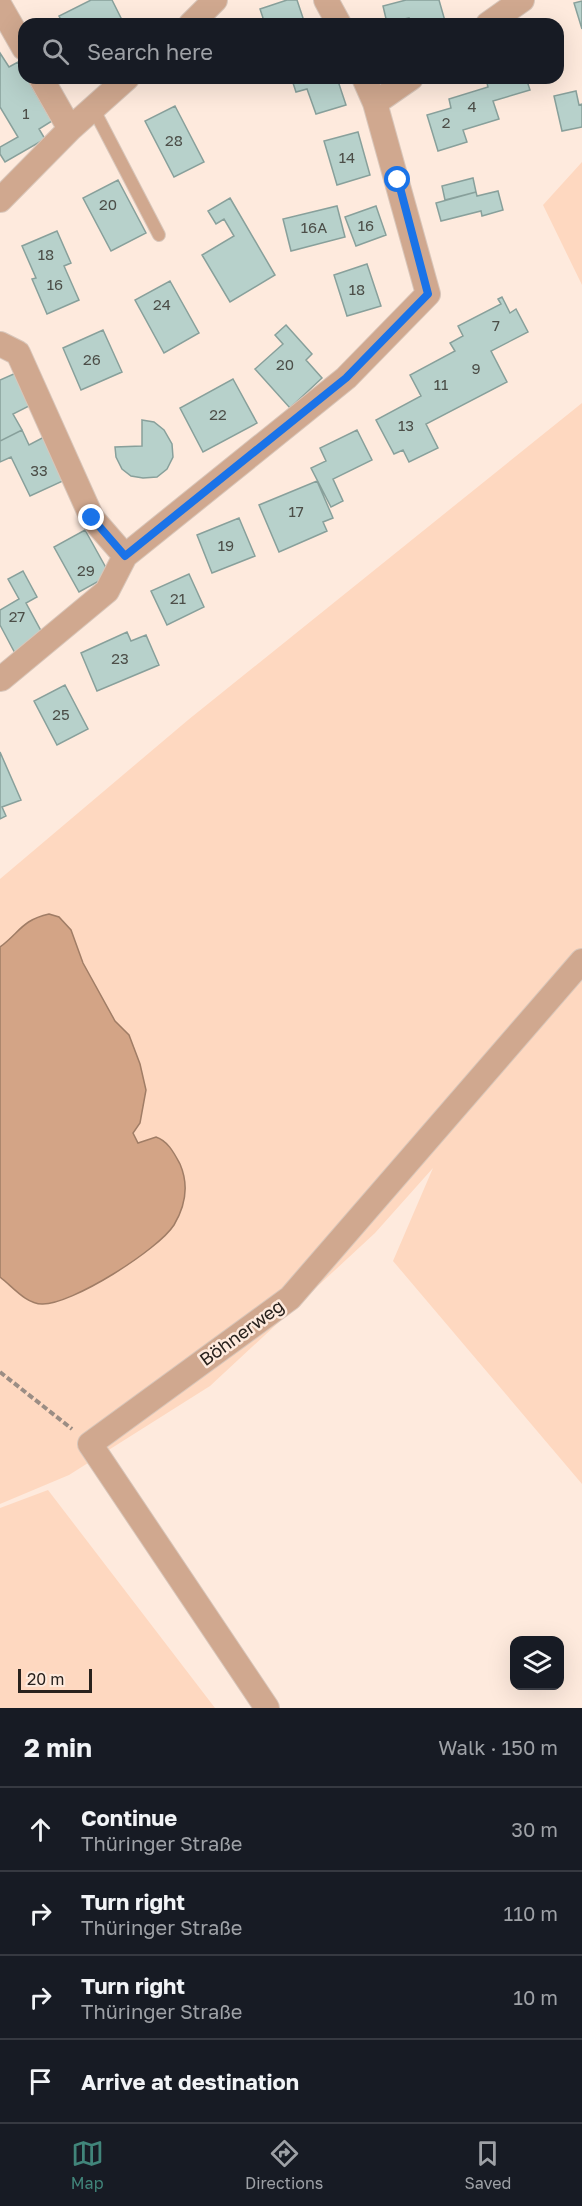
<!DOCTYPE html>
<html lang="en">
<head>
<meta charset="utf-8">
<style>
  body { margin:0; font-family:"Golos Text",sans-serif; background:#242831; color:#f1f3f6 }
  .controls { position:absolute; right:18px; bottom:18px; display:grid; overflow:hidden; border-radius:12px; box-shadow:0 6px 24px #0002 }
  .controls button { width:54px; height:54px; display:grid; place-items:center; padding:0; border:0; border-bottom:2px solid #363941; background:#171b24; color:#f1f3f6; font:30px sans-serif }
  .scale { position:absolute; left:18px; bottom:15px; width:74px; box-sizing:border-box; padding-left:6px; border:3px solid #29221d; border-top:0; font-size:16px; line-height:21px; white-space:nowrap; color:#29221d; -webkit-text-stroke:4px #feeadd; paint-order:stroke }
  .stop { position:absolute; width:18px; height:18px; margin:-14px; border:4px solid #1a73e8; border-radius:50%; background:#fff }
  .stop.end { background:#1a73e8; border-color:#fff; box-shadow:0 2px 6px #0008 }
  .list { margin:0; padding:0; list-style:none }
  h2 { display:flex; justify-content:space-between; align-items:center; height:78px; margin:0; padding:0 24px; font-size:26px }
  h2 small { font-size:20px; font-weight:400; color:#9ea1a6 }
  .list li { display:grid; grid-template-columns:39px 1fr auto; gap:18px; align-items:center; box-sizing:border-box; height:84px; padding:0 24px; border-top:2px solid #363941 }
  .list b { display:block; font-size:22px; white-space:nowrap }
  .list p { margin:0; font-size:20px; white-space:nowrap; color:#9ea1a6 }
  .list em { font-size:20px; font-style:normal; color:#9ea1a6 }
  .icon { flex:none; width:33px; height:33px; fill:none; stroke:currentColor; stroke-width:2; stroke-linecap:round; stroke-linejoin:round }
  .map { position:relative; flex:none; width:582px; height:1708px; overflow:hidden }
  .search { position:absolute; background:#171b24; box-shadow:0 6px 24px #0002; left:18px; right:18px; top:18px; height:66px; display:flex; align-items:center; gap:15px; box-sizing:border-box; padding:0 21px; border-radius:18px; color:#9ea1a6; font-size:22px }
  .sheet { height:414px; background:#171b24 }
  nav { display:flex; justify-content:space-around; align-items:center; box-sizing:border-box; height:84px; border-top:2px solid #363941; background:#171b24; font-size:16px; color:#9ea1a6 }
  nav a { display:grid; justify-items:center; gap:3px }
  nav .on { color:#41857a }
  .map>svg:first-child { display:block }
  .green { fill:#fed8c0 }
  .water { fill:#d3a486; stroke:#a07d66; stroke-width:1.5 }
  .building { fill:#b7d1cb; stroke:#88a09b; stroke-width:1.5 }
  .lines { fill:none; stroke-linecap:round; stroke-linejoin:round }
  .lane-casing { stroke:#d8c6ba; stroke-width:14 }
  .street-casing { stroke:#d8c6ba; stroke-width:26 }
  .path { stroke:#9b8d84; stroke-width:4; stroke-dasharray:6 3; stroke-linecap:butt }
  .lane { stroke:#d0a88f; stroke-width:12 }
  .street { stroke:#d0a88f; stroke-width:24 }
  .route { stroke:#1a73e8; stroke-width:8 }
  .labels { text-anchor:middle; stroke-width:5; stroke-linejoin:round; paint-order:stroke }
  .number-label { font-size:15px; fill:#4c4e48 }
  .street-label { font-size:18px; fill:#29221d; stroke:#feeadd }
</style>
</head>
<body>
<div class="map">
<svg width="582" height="1708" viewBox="0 0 582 1708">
  <rect width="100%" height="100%" fill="#feeadd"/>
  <path class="green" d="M 582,162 L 582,285 L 543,205 Z
    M 582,403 L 582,1484 L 393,1261 L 433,1168 L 375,1233 L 210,1386 L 69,1475 L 0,1504 L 0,1277 L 10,1284 L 156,1137 L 138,1144 L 133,1133 L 140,1123 L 129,1035 L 115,1021 L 83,963 L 71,930 L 59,917 L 49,914 L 0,947 L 0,879 L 188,720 Z
    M 48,1490 L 215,1708 L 0,1708 L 0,1508 Z"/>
  <path class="water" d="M 49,914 L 59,917 L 71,930 L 83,963 L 115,1021 L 129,1035 L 140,1064 L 146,1090 L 140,1123 L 133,1133 L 138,1143 L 156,1137 C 168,1141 174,1153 180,1164 C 189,1185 186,1205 174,1225 C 158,1250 71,1305 42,1304 C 26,1304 12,1286 0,1277 L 0,947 C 20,932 22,920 49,914 Z"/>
  <path class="building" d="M 91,0 L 112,0 L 124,24 L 63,24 L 59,16 Z
    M 287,0 L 297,0 L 305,24 L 265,24 L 260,9 Z
    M 406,0 L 439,0 L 445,21 L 434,24 L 410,24 L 409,18 L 387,23 L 383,6 Z
    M 582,1 L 582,29 L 574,3 Z
    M 0,53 L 9,67 L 18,62 L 24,73 L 24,78 L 27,78 L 52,121 L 39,129 L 45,139 L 5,162 L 0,154 L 0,147 L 18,137 L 0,107 Z
    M 298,78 L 337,78 L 346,105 L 316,114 L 307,89 L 296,92 L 292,80 Z
    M 526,78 L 530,90 L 493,101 L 499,119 L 463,130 L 467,142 L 438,151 L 427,115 L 451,108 L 449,99 L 488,87 L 486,79 Z
    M 576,91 L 579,105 L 582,104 L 582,127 L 562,131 L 554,96 Z
    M 175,106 L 204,162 L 174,177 L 145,121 Z
    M 358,132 L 370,175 L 337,185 L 324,141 Z
    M 473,178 L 476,192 L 445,200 L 442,186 Z
    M 118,180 L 146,233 L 111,251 L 83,198 Z
    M 498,191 L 503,210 L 482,216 L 481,211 L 441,221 L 436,203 L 476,192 L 477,196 Z
    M 230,198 L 275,275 L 230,302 L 202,255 L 234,236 L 224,219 L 216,224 L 208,211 Z
    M 337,206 L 345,237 L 291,251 L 283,219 Z
    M 376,206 L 386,235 L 356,246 L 345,217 Z
    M 57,231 L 71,263 L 64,266 L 79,300 L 47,314 L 32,279 L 36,278 L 22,246 Z
    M 367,264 L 381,306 L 347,316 L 334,275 Z
    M 170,281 L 199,333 L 164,353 L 135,300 Z
    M 502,297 L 510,313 L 516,309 L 528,332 L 491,351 L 507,382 L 426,424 L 438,448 L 409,462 L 403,450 L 394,454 L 376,420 L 421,396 L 410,375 L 455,351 L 450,343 L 463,336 L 458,326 L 501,304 L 498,299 Z
    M 286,325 L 312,354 L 306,360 L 322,378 L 290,408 L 255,369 L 283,344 L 275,335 Z
    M 103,330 L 122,372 L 81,390 L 63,348 Z
    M 16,373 L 31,405 L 13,414 L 22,430 L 0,441 L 0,380 Z
    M 233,379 L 257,423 L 203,452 L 180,408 Z
    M 142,420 L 154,422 L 164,430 L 172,444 L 173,457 L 167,469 L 157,477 L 143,478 L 131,476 L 122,469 L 116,457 L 115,447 L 142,446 Z
    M 22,430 L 29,445 L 44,437 L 65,480 L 30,496 L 11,457 L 0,462 L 0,441 Z
    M 357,430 L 372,460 L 333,479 L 343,501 L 331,507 L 311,468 L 326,461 L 320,448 Z
    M 317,481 L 333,518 L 323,522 L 327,531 L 279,552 L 259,505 Z
    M 239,518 L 255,556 L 212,573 L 197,535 Z
    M 85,530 L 110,575 L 79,592 L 54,547 Z
    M 23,571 L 37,597 L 26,603 L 46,640 L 16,655 L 0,625 L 0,610 L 19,599 L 8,579 Z
    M 189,574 L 204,607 L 167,625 L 151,591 Z
    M 127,632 L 131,641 L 146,635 L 159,665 L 97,691 L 81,653 Z
    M 65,685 L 88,729 L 57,745 L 34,701 Z
    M 0,752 L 21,800 L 2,807 L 6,816 L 0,819 Z"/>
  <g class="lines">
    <g class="lane-casing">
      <path id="lane" d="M 93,108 L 159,235"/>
    </g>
    <g class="street-casing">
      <path id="street" d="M 326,0 L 339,24
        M 0,6 L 24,48
        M 191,24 L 215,0
        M 488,24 L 522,0
        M 41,78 L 70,129 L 127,78
        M 375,103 L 411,78
        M 0,200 L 70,129
        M 0,344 L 18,353 L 92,518 L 125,556
        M 1,679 L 107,591 L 125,556 L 346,378 L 428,294 L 375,103 L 364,78
        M 267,1708 L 90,1444 L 290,1298 L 582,961"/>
    </g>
    <path class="path" d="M 0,1372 L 72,1429"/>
    <use href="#lane" class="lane"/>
    <use href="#street" class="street"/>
  </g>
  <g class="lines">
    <path class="route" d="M 92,518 L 125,556 L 346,378 L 428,294 L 398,180"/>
  </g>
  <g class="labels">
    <g class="number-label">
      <text x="472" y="112">4</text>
      <text x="26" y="119">1</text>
      <text x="446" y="128">2</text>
      <text x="174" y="146">28</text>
      <text x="347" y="163">14</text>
      <text x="108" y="210">20</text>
      <text x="366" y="231">16</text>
      <text x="314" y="233">16A</text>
      <text x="46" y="260">18</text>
      <text x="55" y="290">16</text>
      <text x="357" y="295">18</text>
      <text x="162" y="310">24</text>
      <text x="496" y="331">7</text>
      <text x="92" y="365">26</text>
      <text x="285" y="370">20</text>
      <text x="476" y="374">9</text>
      <text x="441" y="390">11</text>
      <text x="218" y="420">22</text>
      <text x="406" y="431">13</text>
      <text x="39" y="476">33</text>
      <text x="296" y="517">17</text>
      <text x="226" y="551">19</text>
      <text x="86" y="576">29</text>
      <text x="178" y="604">21</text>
      <text x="17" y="622">27</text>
      <text x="120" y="664">23</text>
      <text x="61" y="720">25</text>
    </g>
    <g class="street-label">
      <text transform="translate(242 1333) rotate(-36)" y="6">Böhnerweg</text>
    </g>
  </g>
</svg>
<div class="controls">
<button><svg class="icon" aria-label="layers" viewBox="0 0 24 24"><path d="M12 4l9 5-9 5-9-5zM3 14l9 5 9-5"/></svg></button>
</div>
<div class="scale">20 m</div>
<div class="stop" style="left:398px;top:180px"></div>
<div class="stop end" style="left:92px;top:518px"></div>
<div class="search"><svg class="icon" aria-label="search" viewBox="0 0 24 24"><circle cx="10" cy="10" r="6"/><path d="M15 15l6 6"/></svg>Search here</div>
</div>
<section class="sheet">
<h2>2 min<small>Walk · 150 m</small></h2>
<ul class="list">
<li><svg class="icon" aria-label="ahead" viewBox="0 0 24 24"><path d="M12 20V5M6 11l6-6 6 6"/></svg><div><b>Continue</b><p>Thüringer Straße</p></div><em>30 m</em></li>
<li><svg class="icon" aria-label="right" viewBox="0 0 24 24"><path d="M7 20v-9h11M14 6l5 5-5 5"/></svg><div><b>Turn right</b><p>Thüringer Straße</p></div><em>110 m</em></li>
<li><svg class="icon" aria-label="right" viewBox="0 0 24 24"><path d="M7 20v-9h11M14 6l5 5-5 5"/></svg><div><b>Turn right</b><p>Thüringer Straße</p></div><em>10 m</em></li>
<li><svg class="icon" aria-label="arrive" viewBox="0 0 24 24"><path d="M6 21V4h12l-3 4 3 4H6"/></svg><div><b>Arrive at destination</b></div></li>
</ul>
</section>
<nav>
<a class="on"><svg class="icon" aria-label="map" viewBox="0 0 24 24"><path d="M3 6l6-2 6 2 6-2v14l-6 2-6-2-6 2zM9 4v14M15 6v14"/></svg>Map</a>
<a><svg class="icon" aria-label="directions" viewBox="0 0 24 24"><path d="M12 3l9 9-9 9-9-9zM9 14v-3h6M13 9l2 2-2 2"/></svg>Directions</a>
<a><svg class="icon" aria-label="saved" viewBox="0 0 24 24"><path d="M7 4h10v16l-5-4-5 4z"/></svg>Saved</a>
</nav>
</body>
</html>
